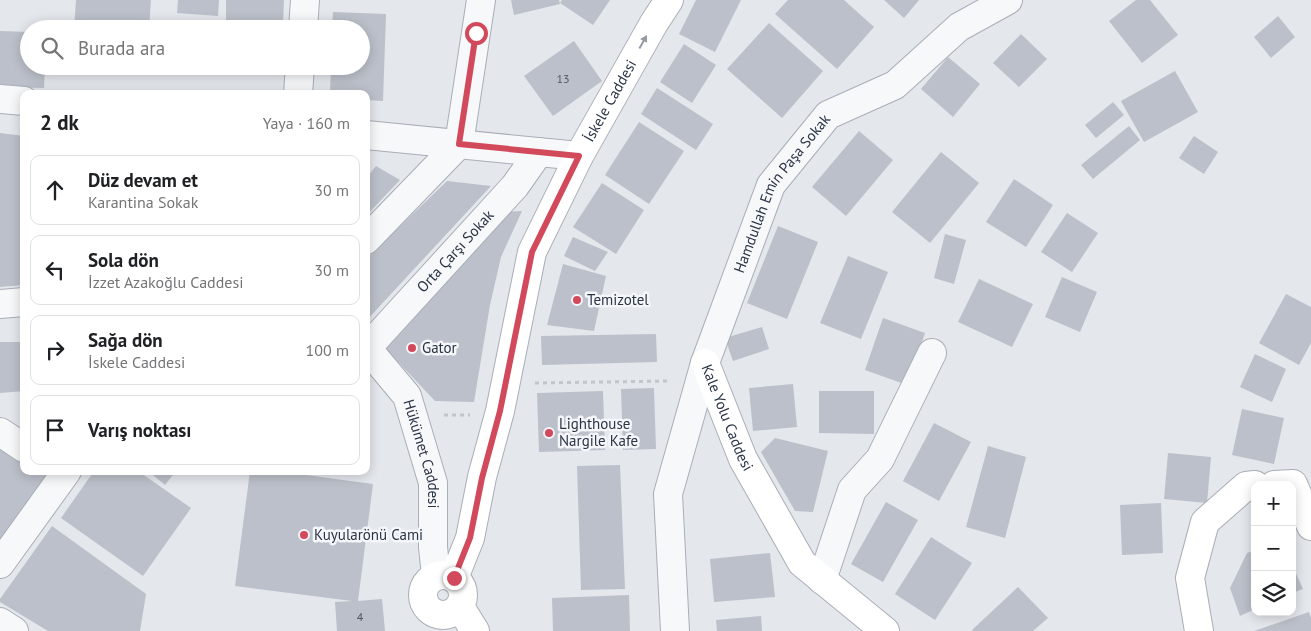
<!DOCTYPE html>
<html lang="tr">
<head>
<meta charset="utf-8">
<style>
  body { margin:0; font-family:"PT Sans",sans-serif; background:#f2f2f2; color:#202124 }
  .controls { position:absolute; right:15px; bottom:15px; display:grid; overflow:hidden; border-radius:10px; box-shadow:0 2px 12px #0003 }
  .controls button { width:45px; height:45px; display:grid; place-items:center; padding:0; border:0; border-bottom:1px solid #e0e0e0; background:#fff; color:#202124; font:25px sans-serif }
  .stop { position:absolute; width:15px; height:15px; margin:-11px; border:4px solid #d1495b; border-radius:50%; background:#fff }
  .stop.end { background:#d1495b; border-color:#fff; box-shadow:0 1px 5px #0008 }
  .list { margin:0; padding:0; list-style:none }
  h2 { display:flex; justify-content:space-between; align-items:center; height:65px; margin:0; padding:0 20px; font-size:21px }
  h2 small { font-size:16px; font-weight:400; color:#757577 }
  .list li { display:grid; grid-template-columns:32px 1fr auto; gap:15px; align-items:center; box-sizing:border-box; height:70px; margin:0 10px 10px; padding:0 10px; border:1px solid #e0e0e0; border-radius:10px }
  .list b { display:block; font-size:19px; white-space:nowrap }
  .list p { margin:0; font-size:16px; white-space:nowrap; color:#757577 }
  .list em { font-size:16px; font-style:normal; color:#757577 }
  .icon { flex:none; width:28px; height:28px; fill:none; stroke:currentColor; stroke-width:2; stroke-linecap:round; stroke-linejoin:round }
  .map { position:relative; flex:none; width:1311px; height:631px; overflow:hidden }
  .search { position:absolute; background:#fff; box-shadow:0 2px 12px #0003; left:20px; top:20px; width:350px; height:55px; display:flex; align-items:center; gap:12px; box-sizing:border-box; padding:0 18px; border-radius:28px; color:#757577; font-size:19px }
  .panel { position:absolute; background:#fff; box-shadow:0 2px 12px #0003; left:20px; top:90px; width:350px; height:385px; border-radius:10px }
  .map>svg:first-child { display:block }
  .building { fill:#bbc0ca }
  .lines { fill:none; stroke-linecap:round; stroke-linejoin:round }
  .street-casing { stroke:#a9aeb7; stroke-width:30 }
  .secondary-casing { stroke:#a9aeb7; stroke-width:30 }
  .path { stroke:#c2c5cb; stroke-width:3; stroke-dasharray:4 4; stroke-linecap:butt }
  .street { stroke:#f7f8fa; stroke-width:28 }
  .secondary { stroke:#fff; stroke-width:28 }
  .oneway { fill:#959aa2 }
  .route { stroke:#d1495b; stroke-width:6 }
  .poi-dot { fill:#d1495b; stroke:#f4f6f9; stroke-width:2 }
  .labels { text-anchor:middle; stroke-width:5; stroke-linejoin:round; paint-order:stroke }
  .number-label { font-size:12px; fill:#4f5766 }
  .street-label { font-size:15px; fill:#2b3445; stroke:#f4f6f9 }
  .poi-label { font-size:15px; fill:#2b3445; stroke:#f4f6f9; text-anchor:start }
</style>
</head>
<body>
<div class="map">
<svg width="1311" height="631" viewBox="0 0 1311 631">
  <rect width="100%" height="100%" fill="#e4e7ec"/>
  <path class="building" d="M 76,0 L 151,0 L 149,29 L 74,29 Z
    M 178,0 L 219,0 L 218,16 L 177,13 Z
    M 226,0 L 284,0 L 283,23 L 226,20 Z
    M 511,0 L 559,0 L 560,4 L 514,15 Z
    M 562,0 L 610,0 L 593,25 L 560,3 Z
    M 696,0 L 741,0 L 715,52 L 679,34 Z
    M 788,0 L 844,0 L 874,27 L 837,69 L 775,14 Z
    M 884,0 L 919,0 L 904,18 Z
    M 1136,0 L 1150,0 L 1178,35 L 1142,63 L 1109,21 Z
    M 333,12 L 386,14 L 383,101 L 366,100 L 366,94 L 330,94 L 331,66 L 361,66 L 361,29 L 332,29 Z
    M 1278,16 L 1295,37 L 1271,58 L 1254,37 Z
    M 769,23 L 823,71 L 782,118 L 727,69 Z
    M 0,31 L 29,32 L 29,66 L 45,66 L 44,88 L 0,87 Z
    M 1021,34 L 1047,59 L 1019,87 L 993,63 Z
    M 574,41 L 602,81 L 553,116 L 524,76 Z
    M 684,44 L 716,65 L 692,103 L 660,82 Z
    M 948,57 L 980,84 L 953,117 L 921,89 Z
    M 1175,71 L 1198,112 L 1144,142 L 1121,101 Z
    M 657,88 L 713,124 L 696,150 L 641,114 Z
    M 1113,102 L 1124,115 L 1096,138 L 1085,125 Z
    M 639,122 L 684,151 L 649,204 L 605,175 Z
    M 1129,126 L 1140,140 L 1093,179 L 1081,165 Z
    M 859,131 L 893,160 L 846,216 L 812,187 Z
    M 0,133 L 24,136 L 24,285 L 0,287 Z
    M 1194,136 L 1218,152 L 1204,174 L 1179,158 Z
    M 941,152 L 979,183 L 930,243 L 892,212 Z
    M 376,166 L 400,180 L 366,216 L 366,179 Z
    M 1014,179 L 1053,205 L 1026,247 L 986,222 Z
    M 447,181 L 491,186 L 366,321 L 366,259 Z
    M 602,183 L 644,210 L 616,254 L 573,227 Z
    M 522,211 L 501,257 L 490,305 L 474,402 L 435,401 L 384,347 L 505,212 Z
    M 1067,213 L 1098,233 L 1072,272 L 1041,252 Z
    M 778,226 L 818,242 L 787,319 L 747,303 Z
    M 945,234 L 966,240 L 954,284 L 934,278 Z
    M 573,237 L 608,252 L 595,271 L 564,256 Z
    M 848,256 L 888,272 L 861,339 L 820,323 Z
    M 563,264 L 606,276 L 594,331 L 547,325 Z
    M 1062,277 L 1097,292 L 1080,332 L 1045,317 Z
    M 979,279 L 1033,304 L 1012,347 L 958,322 Z
    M 1286,294 L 1311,307 L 1311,343 L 1299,365 L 1259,343 Z
    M 883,318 L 925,333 L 907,385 L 865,370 Z
    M 762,327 L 769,349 L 733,361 L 725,338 Z
    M 656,334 L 657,362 L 542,365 L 541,336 Z
    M 0,342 L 24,342 L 24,391 L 0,393 Z
    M 1255,354 L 1286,369 L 1272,402 L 1240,387 Z
    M 793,384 L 797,427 L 753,431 L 749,388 Z
    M 654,388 L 656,449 L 623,450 L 621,389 Z
    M 603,391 L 605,450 L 539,452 L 537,393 Z
    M 819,391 L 874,391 L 874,434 L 819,433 Z
    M 1242,409 L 1284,418 L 1274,464 L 1232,455 Z
    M 934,423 L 971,442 L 939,501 L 903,481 Z
    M 775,438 L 828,451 L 813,512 L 795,511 L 761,452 Z
    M 4,445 L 24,459 L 24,471 L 40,471 L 47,476 L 0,540 L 0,451 Z
    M 988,446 L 1026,457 L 1005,538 L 966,527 Z
    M 1168,453 L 1211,457 L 1207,503 L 1164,499 Z
    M 620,465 L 625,589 L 581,590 L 577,466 Z
    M 94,471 L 138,471 L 191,508 L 143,576 L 61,518 Z
    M 148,471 L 176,471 L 165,485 Z
    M 250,471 L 276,471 L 373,484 L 358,601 L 382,599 L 385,631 L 337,631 L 335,602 L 352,601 L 235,586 Z
    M 886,502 L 918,520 L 883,582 L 851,564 Z
    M 1161,503 L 1163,553 L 1122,555 L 1120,505 Z
    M 52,526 L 146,594 L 140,631 L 48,631 L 0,602 L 0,599 Z
    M 931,537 L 972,563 L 935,620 L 895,594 Z
    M 1255,550 L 1255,609 L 1240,616 L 1230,588 L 1247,553 Z
    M 770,553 L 775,597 L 714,602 L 710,559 Z
    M 1292,565 L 1303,589 L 1292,593 Z
    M 1018,587 L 1048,618 L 1033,631 L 973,631 L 972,630 Z
    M 629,595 L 630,631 L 553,631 L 552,598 Z
    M 1309,612 L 1311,618 L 1311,631 L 1254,631 Z
    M 761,616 L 762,631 L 717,631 L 716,620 Z"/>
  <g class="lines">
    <g class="street-casing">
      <g id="street">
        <path d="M 303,29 L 305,0"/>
        <path d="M 298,94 L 300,66"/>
        <path d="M 0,99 L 24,101"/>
        <path d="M 366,135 L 579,156"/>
        <path d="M 366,240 L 459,144 L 481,0"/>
        <path d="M 0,304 L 24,302"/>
        <path id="s1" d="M 366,347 L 407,396 L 433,483 L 433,547 L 436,576"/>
        <path id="s2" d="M 367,348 L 515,186 L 539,152"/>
        <path d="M 0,432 L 24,448"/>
        <path d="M 0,564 L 67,471"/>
        <path d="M 822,580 L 852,490 L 880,459 L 932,353"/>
        <path d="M 0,622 L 14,631"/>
        <path id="s3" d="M 675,631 L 668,494 L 705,363 L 771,185 L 828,115 L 895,85 L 959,27 L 1008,0"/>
      </g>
    </g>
    <g class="secondary-casing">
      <g id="secondary">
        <path id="s4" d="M 705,363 L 743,459 L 802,563 L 885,631"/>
        <path d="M 1274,485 L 1293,484 L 1311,526"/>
        <circle cx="443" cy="595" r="20"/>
        <path id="s5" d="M 454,578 L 470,538 L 482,477 L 500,411 L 532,252 L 579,156 L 654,23 L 669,0"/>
        <path d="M 460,607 L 475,631"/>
        <path d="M 1199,631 L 1190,578 L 1205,522 L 1246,486 L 1255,485"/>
      </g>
    </g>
    <path class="path" d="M 535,383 L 671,381
      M 444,415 L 470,415"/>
    <use href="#street" class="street"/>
    <use href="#secondary" class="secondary"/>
  </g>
  <defs><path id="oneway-solid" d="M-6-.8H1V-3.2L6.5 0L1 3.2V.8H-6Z" transform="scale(1.25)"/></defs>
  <use class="oneway" href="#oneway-solid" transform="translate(643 42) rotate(-61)"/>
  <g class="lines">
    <path class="route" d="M 454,578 L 470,538 L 482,478 L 500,411 L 532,252 L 579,156 L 459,144 L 476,33"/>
  </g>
  <g class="poi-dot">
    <circle cx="577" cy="300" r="5"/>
    <circle cx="412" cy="348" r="5"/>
    <circle cx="549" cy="433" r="5"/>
    <circle cx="304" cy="535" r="5"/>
  </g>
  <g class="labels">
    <g class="number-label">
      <text x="563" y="83">13</text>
      <text x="360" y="621">4</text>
    </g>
    <g class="street-label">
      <text dy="5" stroke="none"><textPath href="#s5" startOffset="506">İskele Caddesi</textPath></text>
      <text dy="5" stroke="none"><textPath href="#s3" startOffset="461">Hamdullah Emin Paşa Sokak</textPath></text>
      <text dy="5" stroke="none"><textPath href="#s2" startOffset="131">Orta Çarşı Sokak</textPath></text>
      <text dy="5" stroke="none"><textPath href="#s4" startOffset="59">Kale Yolu Caddesi</textPath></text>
      <text dy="5" stroke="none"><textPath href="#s1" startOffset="124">Hükümet Caddesi</textPath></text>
    </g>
    <g class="poi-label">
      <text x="587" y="305">Temizotel</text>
      <text x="422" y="353">Gator</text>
      <text x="559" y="429">Lighthouse<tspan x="559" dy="17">Nargile Kafe</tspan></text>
      <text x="314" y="540">Kuyularönü Cami</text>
    </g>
  </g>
</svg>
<div class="controls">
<button>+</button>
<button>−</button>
<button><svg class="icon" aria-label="layers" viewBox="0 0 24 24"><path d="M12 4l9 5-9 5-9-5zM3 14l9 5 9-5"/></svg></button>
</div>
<div class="stop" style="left:476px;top:33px"></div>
<div class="stop end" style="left:454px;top:578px"></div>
<div class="search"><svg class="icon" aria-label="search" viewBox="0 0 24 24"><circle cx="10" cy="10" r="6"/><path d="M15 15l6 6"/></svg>Burada ara</div>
<section class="panel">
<h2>2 dk<small>Yaya · 160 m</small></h2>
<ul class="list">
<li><svg class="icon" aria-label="ahead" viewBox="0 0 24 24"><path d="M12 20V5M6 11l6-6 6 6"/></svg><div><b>Düz devam et</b><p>Karantina Sokak</p></div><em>30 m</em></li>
<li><svg class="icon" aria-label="left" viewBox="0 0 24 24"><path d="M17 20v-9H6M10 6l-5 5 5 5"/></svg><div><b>Sola dön</b><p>İzzet Azakoğlu Caddesi</p></div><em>30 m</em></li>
<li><svg class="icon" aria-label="right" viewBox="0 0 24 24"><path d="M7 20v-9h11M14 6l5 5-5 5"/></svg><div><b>Sağa dön</b><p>İskele Caddesi</p></div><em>100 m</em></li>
<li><svg class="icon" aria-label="arrive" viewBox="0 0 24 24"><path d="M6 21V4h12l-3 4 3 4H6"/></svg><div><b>Varış noktası</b></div></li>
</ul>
</section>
</div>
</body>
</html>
